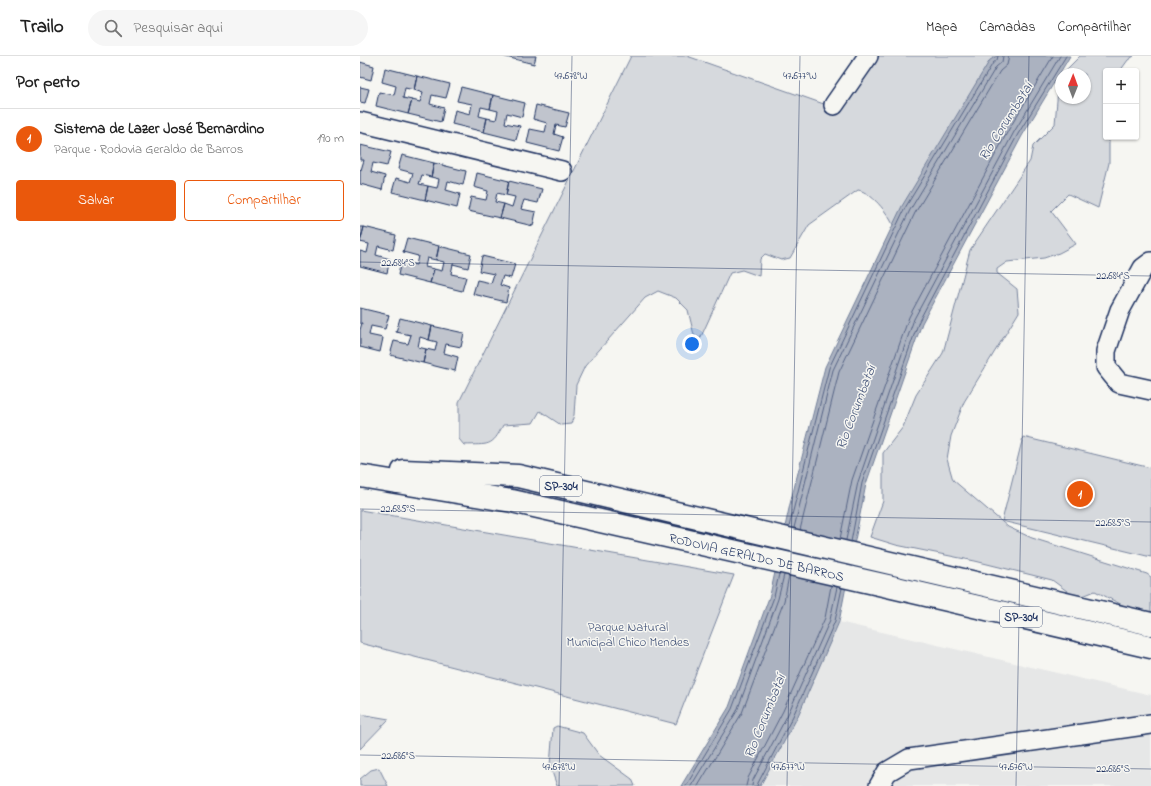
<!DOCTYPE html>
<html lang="pt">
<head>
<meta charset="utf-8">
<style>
  body { margin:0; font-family:"Indie Flower",sans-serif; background:#f6f6f6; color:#222 }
  .controls { position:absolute; right:12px; top:12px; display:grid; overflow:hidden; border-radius:4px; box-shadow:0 1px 3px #0004 }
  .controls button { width:36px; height:36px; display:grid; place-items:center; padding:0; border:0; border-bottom:1px solid #e0e0e0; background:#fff; color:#222; font:20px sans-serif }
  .compass { position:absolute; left:695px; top:12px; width:36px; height:36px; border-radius:50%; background:#fff; box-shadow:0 1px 3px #0004; rotate:1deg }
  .you { position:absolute; left:332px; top:288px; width:14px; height:14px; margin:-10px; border:3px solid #fff; border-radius:50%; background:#1a73e8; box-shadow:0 0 0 6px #1a73e833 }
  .badge { display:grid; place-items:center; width:26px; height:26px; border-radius:50%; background:#ea580c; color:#fff; font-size:13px; font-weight:700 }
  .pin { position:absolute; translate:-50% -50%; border:2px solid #fff; box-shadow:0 1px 4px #0006 }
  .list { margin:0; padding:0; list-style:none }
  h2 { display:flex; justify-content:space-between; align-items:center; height:52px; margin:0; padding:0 16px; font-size:17px }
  h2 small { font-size:13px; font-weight:400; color:#767676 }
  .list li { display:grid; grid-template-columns:26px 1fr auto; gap:12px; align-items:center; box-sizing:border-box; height:60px; padding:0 16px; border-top:1px solid #e0e0e0 }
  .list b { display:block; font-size:15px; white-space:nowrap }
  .list p { margin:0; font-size:13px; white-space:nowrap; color:#767676 }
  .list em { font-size:13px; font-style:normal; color:#767676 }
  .actions { display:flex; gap:8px; padding:12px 16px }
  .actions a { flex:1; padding:9px 0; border:1px solid #ea580c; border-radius:4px; text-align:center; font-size:14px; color:#ea580c }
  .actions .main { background:#ea580c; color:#fff }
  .icon { flex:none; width:22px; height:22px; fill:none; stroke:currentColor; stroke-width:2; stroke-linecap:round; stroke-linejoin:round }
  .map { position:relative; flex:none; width:791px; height:730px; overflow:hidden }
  header { display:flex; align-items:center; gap:24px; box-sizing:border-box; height:56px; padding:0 20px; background:#fff; border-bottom:1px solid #e0e0e0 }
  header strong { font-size:19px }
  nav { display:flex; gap:22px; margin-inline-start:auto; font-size:14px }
  .search { width:280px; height:36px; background:#f6f6f6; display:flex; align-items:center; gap:10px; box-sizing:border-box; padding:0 14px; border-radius:22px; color:#767676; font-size:15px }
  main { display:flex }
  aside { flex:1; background:#fff }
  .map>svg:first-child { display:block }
  .built { fill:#e6e7e7 }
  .green { fill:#d6d9dd; stroke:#78849e }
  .water { fill:#abb2c0; stroke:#717e99 }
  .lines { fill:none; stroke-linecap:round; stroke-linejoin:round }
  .shore { stroke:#556385; stroke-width:1 }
  .building { fill:#c0c4cd; stroke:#1b2f5e }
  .minor-casing { stroke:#1b2f5e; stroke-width:22 }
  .highway-casing { stroke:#1b2f5e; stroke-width:25 }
  .minor { stroke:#f6f6f2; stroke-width:19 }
  .highway { stroke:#f6f6f2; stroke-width:22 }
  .ticks { fill:none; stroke:#1b2f5e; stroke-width:1; stroke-opacity:0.45 }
  .labels { text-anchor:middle; stroke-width:3; stroke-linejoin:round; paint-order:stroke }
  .shield { fill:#f6f6f2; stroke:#5d6b8a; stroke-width:1 }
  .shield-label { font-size:12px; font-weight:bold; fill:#1b2f5e }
  .street-label { font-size:13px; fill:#1b2f5e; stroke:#f6f6f2 }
  .park-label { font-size:13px; fill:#405177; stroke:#f6f6f2 }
  .water-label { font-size:14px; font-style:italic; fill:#46567b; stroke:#f6f6f2 }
  .ticks-label { font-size:10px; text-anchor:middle; fill:#1b2f5e; stroke:#f6f6f2; stroke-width:3; stroke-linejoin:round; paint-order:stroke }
</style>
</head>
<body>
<header>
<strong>Trailo</strong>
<div class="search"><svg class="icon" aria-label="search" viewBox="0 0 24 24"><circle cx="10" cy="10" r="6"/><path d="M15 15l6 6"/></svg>Pesquisar aqui</div>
<nav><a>Mapa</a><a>Camadas</a><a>Compartilhar</a></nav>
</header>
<main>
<aside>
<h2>Por perto<small></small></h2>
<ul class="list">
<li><span class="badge">1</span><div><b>Sistema de Lazer José Bernardino</b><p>Parque · Rodovia Geraldo de Barros</p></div><em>190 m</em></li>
</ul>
<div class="actions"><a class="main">Salvar</a><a>Compartilhar</a></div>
</aside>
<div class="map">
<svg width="791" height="730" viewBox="0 0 791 730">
  <rect width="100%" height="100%" fill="#f6f6f2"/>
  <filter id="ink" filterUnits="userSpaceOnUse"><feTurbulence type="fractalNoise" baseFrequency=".025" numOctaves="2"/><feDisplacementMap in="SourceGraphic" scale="8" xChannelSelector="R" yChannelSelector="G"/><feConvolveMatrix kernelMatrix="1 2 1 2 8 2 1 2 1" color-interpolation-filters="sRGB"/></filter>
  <g filter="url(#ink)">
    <path class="built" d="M 479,566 L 791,639 L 791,730 L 400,730 L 437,662 Z"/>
    <path class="green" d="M 271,0 L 327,0 L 478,53 L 515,0 L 692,0 L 541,190 C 538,183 536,175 533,169 C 528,157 511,136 498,134 L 449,169 L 430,202 L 421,204 L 405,198 L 400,203 L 399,220 L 382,214 L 370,217 L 340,283 L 334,279 L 328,254 L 316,242 L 298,235 L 285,242 L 225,310 L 216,329 L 214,359 L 211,368 L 201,369 L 180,355 L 173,367 L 143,369 C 132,392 128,388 104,389 L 99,383 L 99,346 Z
      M 720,0 L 774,0 L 768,4 L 760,15 L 746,15 L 746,81 L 749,81 L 749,107 L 738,152 L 708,138 L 691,155 L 716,188 L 699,197 L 684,202 L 647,206 L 637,213 L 637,217 L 657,233 L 659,256 L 604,346 L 591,380 L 587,403 L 593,424 L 648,471 L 672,482 L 787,518 L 791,521 L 791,556 L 776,556 L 735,535 L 723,540 L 711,538 L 692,524 L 615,505 L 536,489 L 510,481 L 523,445 L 523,397 L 543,371 L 556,339 L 583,297 L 610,194 L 670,105 L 673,90 L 695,68 L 699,21 L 701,19 L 701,42 L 725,42 L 725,18 L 702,18 Z
      M 663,381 L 791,412 L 791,501 L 642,465 Z
      M 0,454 L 374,519 L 316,668 L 0,587 Z
      M 0,658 L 29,663 L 0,693 Z
      M 197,670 L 223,677 L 239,699 L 272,723 L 275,730 L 197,730 L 190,710 L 193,672 Z
      M 19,712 L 28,730 L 0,730 L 0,723 L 11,714 Z"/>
    <path class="water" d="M 637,0 L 710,0 L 662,80 L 562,267 L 506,428 L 479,566 L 437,662 L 400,730 L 321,730 L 369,651 L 410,539 L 430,448 L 465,311 L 542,150 L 630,4 Z"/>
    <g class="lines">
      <path class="shore" d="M 429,471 L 469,312 L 545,152 L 633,7 L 637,4 L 638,0
        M 434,472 L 473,314 L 550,154 L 636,11 L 642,6 L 643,0
        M 440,474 L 479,316 L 555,157 L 640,15 L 647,9 L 649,0
        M 480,483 L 492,424 L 549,261 L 649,73 L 693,0
        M 486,484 L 498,426 L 554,263 L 654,76 L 700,0
        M 491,486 L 502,427 L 559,265 L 658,78 L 706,0
        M 326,730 L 372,653 L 414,541 L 419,518
        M 331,730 L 377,655 L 418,543 L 424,519
        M 338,730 L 382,657 L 424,545 L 429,520
        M 386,730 L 388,722 L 423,655 L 465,562 L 471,530
        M 392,730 L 393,724 L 428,658 L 470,564 L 477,531
        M 397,730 L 398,727 L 433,660 L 475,565 L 482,532"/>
    </g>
    <path class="building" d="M 142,0 L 176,0 L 174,8 Z
      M 0,6 L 14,10 L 11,24 L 0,21 Z
      M 25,12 L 57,20 L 54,34 L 45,32 L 43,42 L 52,44 L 48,58 L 16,50 L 19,36 L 34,39 L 36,30 L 22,26 Z
      M 57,20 L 90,28 L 86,42 L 72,39 L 70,48 L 84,52 L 81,66 L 48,58 L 52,44 L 60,46 L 63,37 L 54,34 Z
      M 0,31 L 9,33 L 5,47 L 0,46 Z
      M 101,31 L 133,39 L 130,53 L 121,51 L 119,60 L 127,62 L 124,76 L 92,68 L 95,54 L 110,58 L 112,48 L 97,45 Z
      M 133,39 L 165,47 L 162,61 L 147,57 L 145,67 L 160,70 L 156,84 L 124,76 L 127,62 L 136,64 L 138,55 L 130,53 Z
      M 176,49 L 209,57 L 205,71 L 196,69 L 194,78 L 203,81 L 199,95 L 167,87 L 170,73 L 185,76 L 187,67 L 173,63 Z
      M 0,89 L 31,96 L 27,110 L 13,107 L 11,116 L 25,120 L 22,134 L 0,128 L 0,113 L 1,114 L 4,104 L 0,104 Z
      M 42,99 L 74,107 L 71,121 L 62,119 L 59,128 L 68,130 L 65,144 L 32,136 L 36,122 L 50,126 L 53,117 L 38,113 Z
      M 74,107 L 106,115 L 103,129 L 88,125 L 86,134 L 100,138 L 97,152 L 65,144 L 68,130 L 77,132 L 79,123 L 71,121 Z
      M 117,117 L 149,125 L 146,139 L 137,137 L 135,146 L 144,148 L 140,162 L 108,155 L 111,141 L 126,144 L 128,135 L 114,131 Z
      M 149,125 L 182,133 L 178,147 L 164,144 L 161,153 L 176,156 L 173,170 L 140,162 L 144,148 L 152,151 L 155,141 L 146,139 Z
      M 0,171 L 4,171 L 0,186 Z
      M 4,171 L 36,179 L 33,194 L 18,190 L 16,199 L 30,203 L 27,217 L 0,210 L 0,195 L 7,197 L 9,188 L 0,186 Z
      M 47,182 L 79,190 L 76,204 L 67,202 L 65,211 L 74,213 L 70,227 L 38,219 L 41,205 L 56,209 L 58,200 L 43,196 Z
      M 79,190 L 111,198 L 108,212 L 93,208 L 91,218 L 106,221 L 102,235 L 70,227 L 74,213 L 82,215 L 84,206 L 76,204 Z
      M 122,200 L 155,208 L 151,222 L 143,220 L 140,229 L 149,232 L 146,246 L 113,238 L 117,224 L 131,227 L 134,218 L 119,215 Z
      M 0,252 L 29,259 L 25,273 L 11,270 L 9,279 L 23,282 L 20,296 L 0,291 L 0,274 L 2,267 L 0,267 Z
      M 40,262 L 72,270 L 69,284 L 60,281 L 58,291 L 66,293 L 63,307 L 30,299 L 34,285 L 48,288 L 51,279 L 36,276 Z
      M 72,270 L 104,277 L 101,291 L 86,288 L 84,297 L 98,301 L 95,315 L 63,307 L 66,293 L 75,295 L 77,286 L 69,284 Z"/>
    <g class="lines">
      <g class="minor-casing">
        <path id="minor" d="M 474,49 L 508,0
          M 0,66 L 202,115
          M 791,206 L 783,212 L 760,254 L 746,295 L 746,311 L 759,327 L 791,334
          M 519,730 L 527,716 L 549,703 L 791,668"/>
      </g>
      <g class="highway-casing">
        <g id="highway">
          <path d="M 43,415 L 158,420 L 791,568"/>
          <path id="s1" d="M 0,420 L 152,445 L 532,531 L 791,591"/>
        </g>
      </g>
      <use href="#minor" class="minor"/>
      <use href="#highway" class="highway"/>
    </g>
  </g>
  <path class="ticks" d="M 0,206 L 791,220M 0,453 L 791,466M 0,699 L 791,713M 199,730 L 212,0M 427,730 L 440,0M 656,730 L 669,0"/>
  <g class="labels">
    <g class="shield">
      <rect x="180" y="420" width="42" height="20" rx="3"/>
      <rect x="640" y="551" width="42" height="20" rx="3"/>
    </g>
    <g class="shield-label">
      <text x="201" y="434">SP-304</text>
      <text x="661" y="565">SP-304</text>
    </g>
    <g class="street-label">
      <text dy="5" stroke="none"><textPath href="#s1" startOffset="405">RODOVIA GERALDO DE BARROS</textPath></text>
    </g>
    <g class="park-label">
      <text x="268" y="575">Parque Natural<tspan x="268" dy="15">Municipal Chico Mendes</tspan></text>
    </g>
    <g class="water-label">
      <text transform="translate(645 65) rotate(-58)" y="5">Rio Corumbataí</text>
      <text transform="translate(495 351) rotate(-69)" y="5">Rio Corumbataí</text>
      <text transform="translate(404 660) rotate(-68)" y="5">Rio Corumbataí</text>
    </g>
  </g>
  <g class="ticks-label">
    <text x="211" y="23">47.678°W</text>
    <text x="440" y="23">47.677°W</text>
    <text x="38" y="210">22.684°S</text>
    <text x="753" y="223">22.684°S</text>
    <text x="38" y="456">22.685°S</text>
    <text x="753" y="470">22.685°S</text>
    <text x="38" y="703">22.686°S</text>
    <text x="199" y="714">47.678°W</text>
    <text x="428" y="714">47.677°W</text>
    <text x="656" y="714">47.676°W</text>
    <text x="753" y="716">22.686°S</text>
  </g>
</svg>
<div class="controls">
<button>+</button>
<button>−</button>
</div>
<svg class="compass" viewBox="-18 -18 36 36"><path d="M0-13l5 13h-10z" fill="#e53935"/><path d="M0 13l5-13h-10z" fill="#767676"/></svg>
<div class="you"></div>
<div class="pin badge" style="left:720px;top:438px">1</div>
</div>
</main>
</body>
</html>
